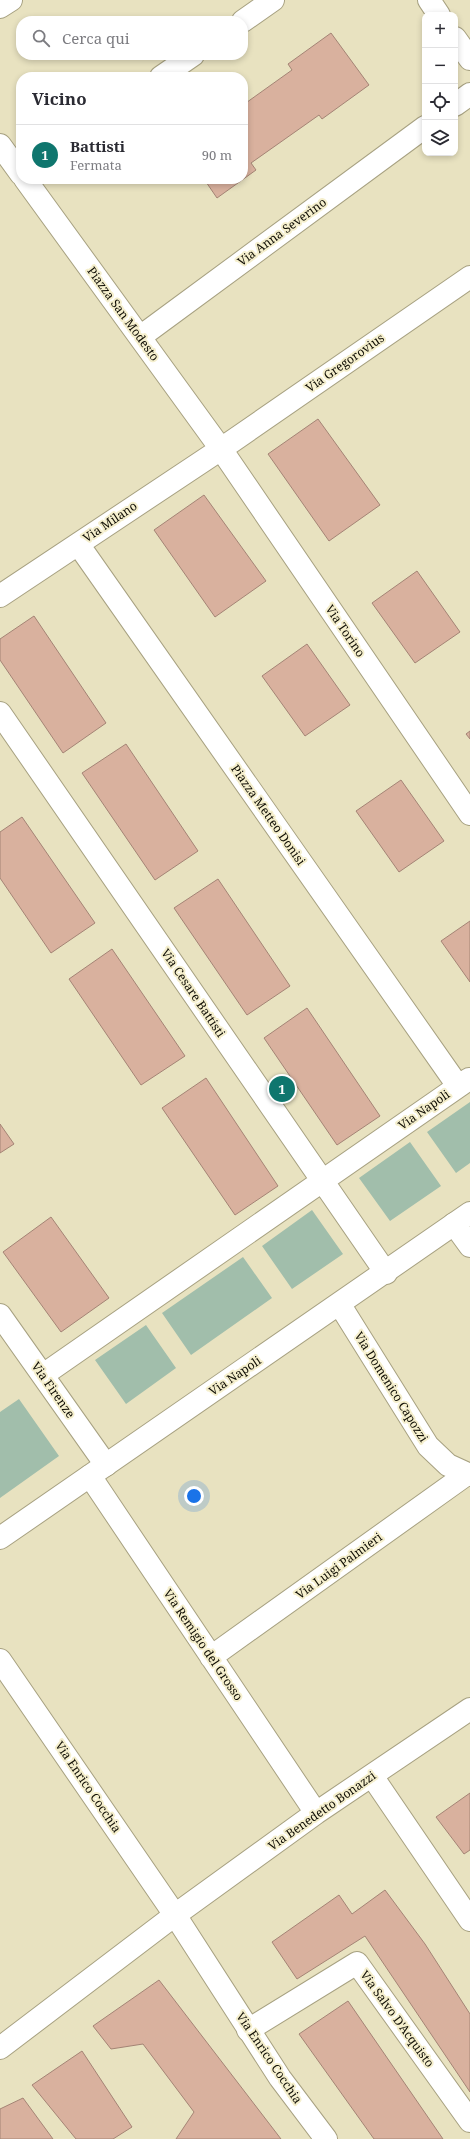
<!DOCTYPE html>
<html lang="it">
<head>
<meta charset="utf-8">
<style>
  body { margin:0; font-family:"Noto Serif",serif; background:#f2f2f3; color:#2b2b33 }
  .controls { position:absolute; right:12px; top:12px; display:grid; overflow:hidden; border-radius:8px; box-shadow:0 2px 6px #0003 }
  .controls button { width:36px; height:36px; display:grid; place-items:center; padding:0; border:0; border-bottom:1px solid #e1e1e2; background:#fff; color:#2b2b33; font:20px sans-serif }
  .you { position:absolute; left:194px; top:1496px; width:14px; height:14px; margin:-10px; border:3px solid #fff; border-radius:50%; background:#1a73e8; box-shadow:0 0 0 6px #1a73e833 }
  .badge { display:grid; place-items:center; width:26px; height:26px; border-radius:50%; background:#0f766e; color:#fff; font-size:13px; font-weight:700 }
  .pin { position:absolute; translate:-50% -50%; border:2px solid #fff; box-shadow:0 1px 4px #0006 }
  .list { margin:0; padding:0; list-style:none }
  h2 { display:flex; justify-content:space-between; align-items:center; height:52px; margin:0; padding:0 16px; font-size:17px }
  h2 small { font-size:13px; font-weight:400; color:#7c7c81 }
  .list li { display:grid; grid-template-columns:26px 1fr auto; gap:12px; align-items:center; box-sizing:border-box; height:60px; padding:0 16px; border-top:1px solid #e1e1e2 }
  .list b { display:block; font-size:15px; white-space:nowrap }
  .list p { margin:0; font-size:13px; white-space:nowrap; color:#7c7c81 }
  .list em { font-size:13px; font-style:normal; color:#7c7c81 }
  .icon { flex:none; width:22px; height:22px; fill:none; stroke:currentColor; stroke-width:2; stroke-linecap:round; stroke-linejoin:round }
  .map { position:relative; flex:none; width:470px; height:2139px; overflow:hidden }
  .search { position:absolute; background:#fff; box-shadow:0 2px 6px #0003; left:16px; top:16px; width:232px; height:44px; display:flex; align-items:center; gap:10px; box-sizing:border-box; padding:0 14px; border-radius:16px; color:#7c7c81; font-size:15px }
  .panel { position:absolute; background:#fff; box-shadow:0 2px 6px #0003; left:16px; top:72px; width:232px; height:112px; border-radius:16px }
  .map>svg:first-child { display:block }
  .green { fill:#a1beab }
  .building { fill:#d9b19e; stroke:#a48475 }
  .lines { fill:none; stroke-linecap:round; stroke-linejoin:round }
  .street-casing { stroke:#a7a181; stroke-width:24 }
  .secondary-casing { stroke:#a7a181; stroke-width:24 }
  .street { stroke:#fff; stroke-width:22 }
  .secondary { stroke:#fff; stroke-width:22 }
  .labels { text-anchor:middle; stroke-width:4; stroke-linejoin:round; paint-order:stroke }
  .street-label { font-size:12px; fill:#0e0c03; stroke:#f5efcd }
</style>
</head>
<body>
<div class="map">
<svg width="470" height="2139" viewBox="0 0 470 2139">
  <rect width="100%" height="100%" fill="#e8e2c0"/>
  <path class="green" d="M 470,1102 L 470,1163 L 456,1173 L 427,1132 Z
    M 410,1142 L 441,1186 L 390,1221 L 359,1178 Z
    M 312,1210 L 343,1254 L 292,1289 L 262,1246 Z
    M 243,1257 L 272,1298 L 191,1355 L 162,1313 Z
    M 146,1325 L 176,1368 L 126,1404 L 95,1360 Z
    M 19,1399 L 59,1456 L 0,1498 L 0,1412 Z"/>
  <path class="building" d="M 331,33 L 369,85 L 322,119 L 319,115 L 251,163 L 256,170 L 217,198 L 204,179 L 243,179 L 243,105 L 292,70 L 288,64 Z
    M 318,419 L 380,505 L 329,541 L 268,454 Z
    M 204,495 L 266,581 L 215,617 L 154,530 Z
    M 417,571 L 460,632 L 415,663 L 372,603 Z
    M 34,616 L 106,723 L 63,753 L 0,660 L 0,639 Z
    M 307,644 L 350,705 L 305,736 L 262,676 Z
    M 470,731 L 470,739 L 466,734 Z
    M 126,744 L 198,851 L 155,880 L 82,773 Z
    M 401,780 L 444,841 L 399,872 L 356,811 Z
    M 22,817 L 95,923 L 51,953 L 0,878 L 0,832 Z
    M 218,879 L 290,986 L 247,1015 L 174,908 Z
    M 470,921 L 470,982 L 441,941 Z
    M 112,949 L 185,1056 L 141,1085 L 69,979 Z
    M 307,1008 L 380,1116 L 337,1145 L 264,1038 Z
    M 206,1078 L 278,1186 L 235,1215 L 162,1108 Z
    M 0,1124 L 14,1144 L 0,1153 Z
    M 51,1217 L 109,1298 L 61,1332 L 3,1252 Z
    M 470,1793 L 470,1850 L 464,1854 L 436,1817 Z
    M 385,1890 L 425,1944 L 470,2014 L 470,2092 L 365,1936 L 297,1979 L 272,1942 L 339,1895 L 352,1914 Z
    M 159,1980 L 281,2139 L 176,2139 L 194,2112 L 143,2044 L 111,2049 L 93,2026 Z
    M 348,2001 L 443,2139 L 374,2139 L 299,2034 Z
    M 82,2051 L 132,2127 L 113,2139 L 76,2139 L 32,2085 Z
    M 23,2098 L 53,2139 L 0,2139 L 0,2109 Z"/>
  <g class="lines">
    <g class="street-casing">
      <path id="street" d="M 429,0 L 439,15
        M 0,7 L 11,0
        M 243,21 L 273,0
        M 455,38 L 470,59
        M 161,77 L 193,55
        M 455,105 L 470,94
        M 0,145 L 21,174
        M 25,179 L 221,449 L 470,814
        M 140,337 L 425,127
        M 78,544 L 458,1086
        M 0,596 L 221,449 L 470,277
        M 0,713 L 386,1273
        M 454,1224 L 470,1246
        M 340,1305 L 428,1446 L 448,1465 L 470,1475
        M 0,1315 L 106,1465
        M 43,1375 L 469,1079
        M 90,1476 L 316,1813
        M 211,1657 L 467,1474
        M 372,1776 L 470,1920
        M 248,2030 L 357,1963 L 470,2121
        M 0,2048 L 175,1915 L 316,1813 L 470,1709"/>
    </g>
    <g class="secondary-casing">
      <path id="secondary" d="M 0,1538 L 470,1213
        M 0,1660 L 175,1915 L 280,2078 L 326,2139"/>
    </g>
    <use href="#street" class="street"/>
    <use href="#secondary" class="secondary"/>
  </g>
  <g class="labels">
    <g class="street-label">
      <text transform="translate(282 232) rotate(-36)" y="4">Via Anna Severino</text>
      <text transform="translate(123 314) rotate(54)" y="4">Piazza San Modesto</text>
      <text transform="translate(345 363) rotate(-35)" y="4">Via Gregorovius</text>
      <text transform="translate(110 522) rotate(-34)" y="4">Via Milano</text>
      <text transform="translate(345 631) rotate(56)" y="4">Via Torino</text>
      <text transform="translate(268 815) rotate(55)" y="4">Piazza Metteo Donisi</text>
      <text transform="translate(193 993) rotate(56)" y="4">Via Cesare Battisti</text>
      <text transform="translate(424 1110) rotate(-35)" y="4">Via Napoli</text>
      <text transform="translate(235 1376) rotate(-34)" y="4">Via Napoli</text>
      <text transform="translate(391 1387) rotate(58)" y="4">Via Domenico Capozzi</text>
      <text transform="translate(53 1390) rotate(55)" y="4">Via Firenze</text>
      <text transform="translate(339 1566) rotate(-36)" y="4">Via Luigi Palmieri</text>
      <text transform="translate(203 1645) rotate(56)" y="4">Via Remigio del Grosso</text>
      <text transform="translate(88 1787) rotate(56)" y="4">Via Enrico Cocchia</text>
      <text transform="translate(322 1811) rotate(-35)" y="4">Via Benedetto Bonazzi</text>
      <text transform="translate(397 2019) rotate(54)" y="4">Via Salvo D'Acquisto</text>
      <text transform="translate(269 2058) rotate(56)" y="4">Via Enrico Cocchia</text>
    </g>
  </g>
</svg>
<div class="controls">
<button>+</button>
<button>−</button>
<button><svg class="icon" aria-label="locate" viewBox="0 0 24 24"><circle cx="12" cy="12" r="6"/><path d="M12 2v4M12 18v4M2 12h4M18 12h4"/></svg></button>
<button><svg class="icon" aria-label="layers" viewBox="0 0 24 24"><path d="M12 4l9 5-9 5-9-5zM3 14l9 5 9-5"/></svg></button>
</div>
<div class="you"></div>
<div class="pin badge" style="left:282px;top:1089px">1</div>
<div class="search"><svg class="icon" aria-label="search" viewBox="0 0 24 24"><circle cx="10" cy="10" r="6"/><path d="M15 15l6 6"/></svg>Cerca qui</div>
<section class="panel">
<h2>Vicino<small></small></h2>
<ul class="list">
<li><span class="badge">1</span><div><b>Battisti</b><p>Fermata</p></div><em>90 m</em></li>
</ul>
</section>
</div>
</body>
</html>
